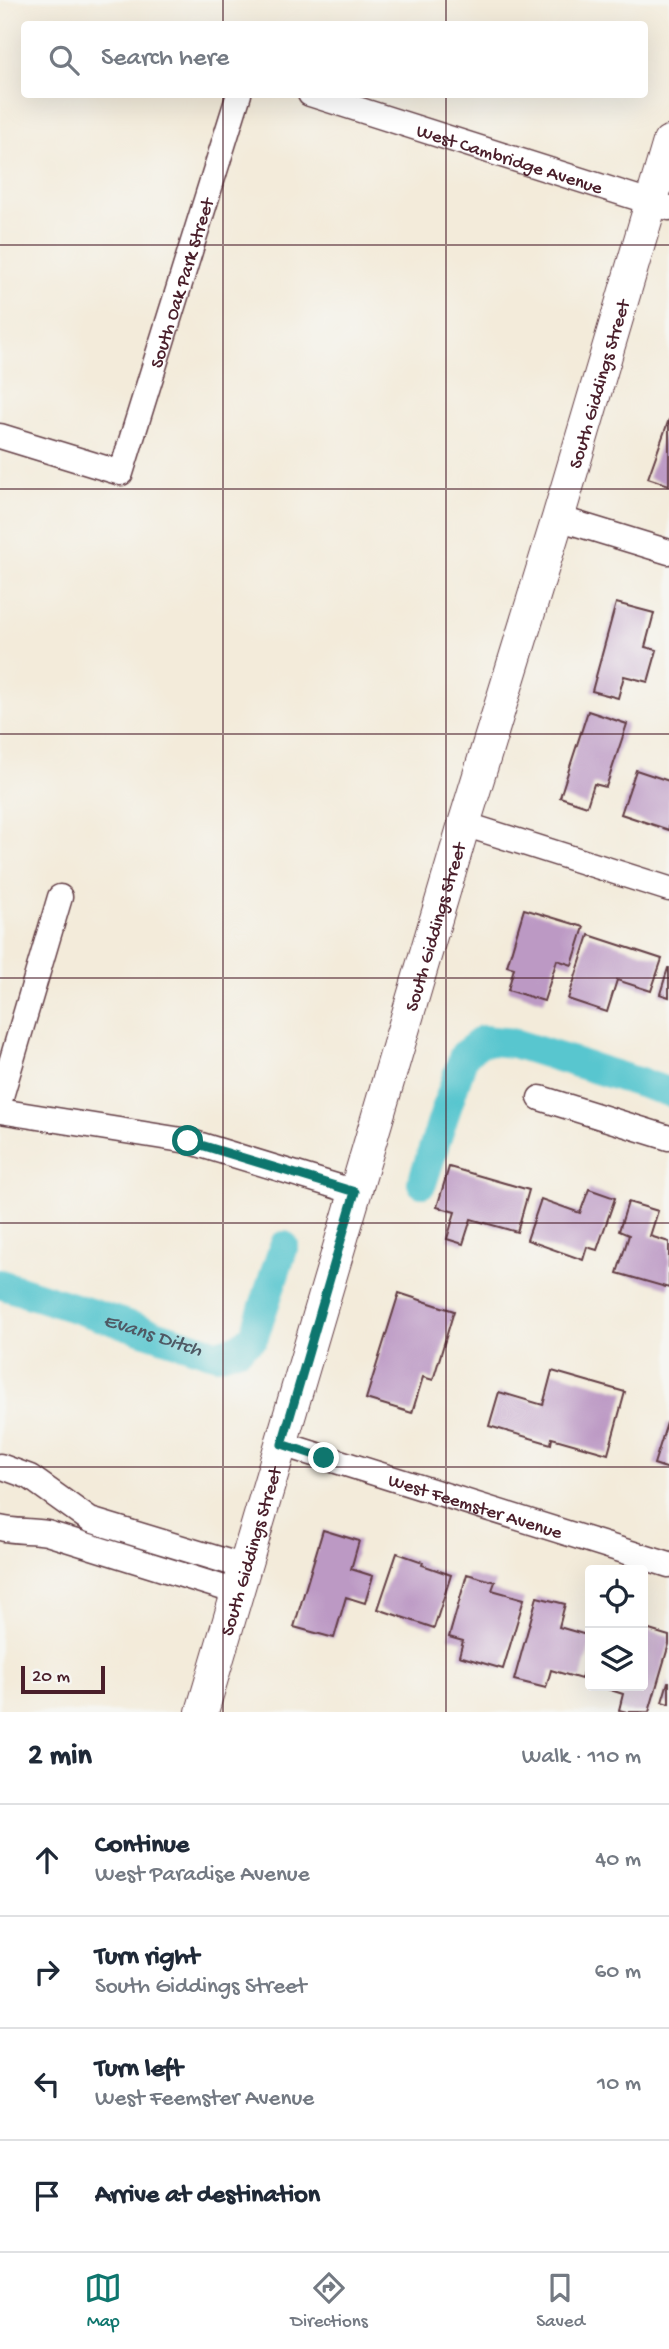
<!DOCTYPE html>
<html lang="en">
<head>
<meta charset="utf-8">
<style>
  body { margin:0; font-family:"Gochi Hand",sans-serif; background:#f6f6f7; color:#1f2937 }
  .controls { position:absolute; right:21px; bottom:21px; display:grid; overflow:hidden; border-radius:7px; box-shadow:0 7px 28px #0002 }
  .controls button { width:63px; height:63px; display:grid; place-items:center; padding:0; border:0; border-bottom:2px solid #e0e1e3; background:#fff; color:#1f2937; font:35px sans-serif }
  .scale { position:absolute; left:21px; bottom:18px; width:84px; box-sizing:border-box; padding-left:7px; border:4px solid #4a1f2b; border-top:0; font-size:19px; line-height:24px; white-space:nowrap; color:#4a1f2b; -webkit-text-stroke:5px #f6f6f2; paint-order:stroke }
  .stop { position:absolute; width:21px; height:21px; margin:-16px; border:5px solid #0f766e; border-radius:50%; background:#fff }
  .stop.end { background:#0f766e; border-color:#fff; box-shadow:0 2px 7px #0008 }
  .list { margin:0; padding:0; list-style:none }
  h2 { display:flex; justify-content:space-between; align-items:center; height:91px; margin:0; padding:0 28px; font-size:30px }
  h2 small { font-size:23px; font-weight:400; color:#747a83 }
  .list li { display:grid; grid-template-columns:46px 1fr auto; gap:21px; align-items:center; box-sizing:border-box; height:112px; padding:0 28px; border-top:2px solid #e0e1e3 }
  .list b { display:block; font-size:26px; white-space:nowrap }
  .list p { margin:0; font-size:23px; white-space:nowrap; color:#747a83 }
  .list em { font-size:23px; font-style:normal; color:#747a83 }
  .icon { flex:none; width:38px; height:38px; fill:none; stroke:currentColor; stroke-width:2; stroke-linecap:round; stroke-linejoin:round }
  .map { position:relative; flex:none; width:669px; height:1712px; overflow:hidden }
  .search { position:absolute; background:#fff; box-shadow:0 7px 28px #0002; left:21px; right:21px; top:21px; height:77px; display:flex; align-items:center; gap:18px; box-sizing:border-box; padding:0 24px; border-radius:7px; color:#747a83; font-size:26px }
  .sheet { height:539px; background:#fff }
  nav { display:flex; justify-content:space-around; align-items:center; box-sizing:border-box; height:98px; border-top:2px solid #e0e1e3; background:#fff; font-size:19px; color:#747a83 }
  nav a { display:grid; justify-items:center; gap:4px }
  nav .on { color:#0f766e }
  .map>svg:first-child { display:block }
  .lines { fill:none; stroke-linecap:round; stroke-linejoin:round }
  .canal { stroke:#59c6cf; stroke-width:30 }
  .building { fill:#bc99c4 }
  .minor-casing { stroke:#633e45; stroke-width:27 }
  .tertiary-casing { stroke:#633e45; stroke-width:34 }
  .minor { stroke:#fff; stroke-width:24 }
  .tertiary { stroke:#fff; stroke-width:32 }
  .route { stroke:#0f766e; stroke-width:9 }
  .grid { fill:none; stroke:#4a1f2b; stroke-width:2; stroke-opacity:0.55 }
  .labels { text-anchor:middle; stroke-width:7; stroke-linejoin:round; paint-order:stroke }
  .street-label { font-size:19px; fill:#4a1f2b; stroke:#f6f6f2 }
  .water-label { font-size:21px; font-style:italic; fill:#4f5964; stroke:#f6f6f2 }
</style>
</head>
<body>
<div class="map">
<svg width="669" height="1712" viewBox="0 0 669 1712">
  <rect width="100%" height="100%" fill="#f6f6f2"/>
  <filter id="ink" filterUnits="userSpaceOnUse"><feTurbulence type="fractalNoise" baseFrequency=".0143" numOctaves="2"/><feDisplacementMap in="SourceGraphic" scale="14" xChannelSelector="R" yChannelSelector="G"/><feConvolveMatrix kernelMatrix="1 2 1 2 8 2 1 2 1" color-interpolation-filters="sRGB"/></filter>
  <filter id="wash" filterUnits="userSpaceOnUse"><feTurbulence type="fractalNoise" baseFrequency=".00686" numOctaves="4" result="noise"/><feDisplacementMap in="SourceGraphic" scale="28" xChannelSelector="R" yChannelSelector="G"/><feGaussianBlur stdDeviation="1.57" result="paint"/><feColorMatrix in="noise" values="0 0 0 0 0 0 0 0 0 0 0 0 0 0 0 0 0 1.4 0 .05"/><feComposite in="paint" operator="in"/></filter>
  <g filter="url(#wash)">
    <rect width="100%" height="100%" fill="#f3ebda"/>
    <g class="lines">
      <g class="canal">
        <path d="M 422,1183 L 464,1055 L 483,1040 L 513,1043 L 669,1092"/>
        <path id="s1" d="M 0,1284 L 217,1354 L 239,1348 L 254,1336 L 284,1246"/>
      </g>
    </g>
    <g id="blocks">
      <path class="building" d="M 669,419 L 669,485 L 648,478 Z
        M 616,603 L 654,613 L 645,647 L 657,650 L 648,682 L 624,676 L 618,698 L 592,691 Z
        M 588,711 L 627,724 L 606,787 L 594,784 L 587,806 L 560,797 Z
        M 636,770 L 669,781 L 669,830 L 621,814 Z
        M 524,909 L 584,927 L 572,965 L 557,960 L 544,1001 L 508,990 L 514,968 L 507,966 Z
        M 589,935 L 662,959 L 651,991 L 617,980 L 607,1012 L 568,999 Z
        M 668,968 L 669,968 L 669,997 L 660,994 Z
        M 449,1167 L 529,1190 L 517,1232 L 471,1219 L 463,1244 L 447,1239 L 455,1212 L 437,1207 Z
        M 589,1189 L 615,1198 L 597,1250 L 587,1247 L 583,1260 L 527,1240 L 541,1199 L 580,1213 Z
        M 628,1202 L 658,1211 L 650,1236 L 669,1242 L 669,1288 L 617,1273 L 629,1235 L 619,1231 Z
        M 399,1293 L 454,1311 L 433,1380 L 423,1377 L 412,1413 L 366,1399 Z
        M 552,1371 L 625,1392 L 608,1454 L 552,1438 L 551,1444 L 489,1426 L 499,1392 L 543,1405 Z
        M 667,1423 L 669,1424 L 669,1469 L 654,1464 Z
        M 323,1530 L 359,1541 L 351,1569 L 373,1576 L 365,1603 L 346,1597 L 334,1638 L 294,1627 Z
        M 397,1553 L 423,1562 L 422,1565 L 451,1575 L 434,1628 L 378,1609 Z
        M 467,1574 L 495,1582 L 492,1590 L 524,1599 L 503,1669 L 459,1656 L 463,1641 L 449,1637 Z
        M 537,1597 L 565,1604 L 559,1627 L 590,1636 L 590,1645 L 581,1679 L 551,1670 L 546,1688 L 514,1680 Z
        M 646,1629 L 669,1636 L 669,1644 L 649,1712 L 627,1712 L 619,1710 L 623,1694 L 598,1686 L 643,1686 L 643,1642 Z
        M 668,1682 L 669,1682 L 669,1704 L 662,1702 Z"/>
    </g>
  </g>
  <g filter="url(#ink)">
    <use href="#blocks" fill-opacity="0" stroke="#633e45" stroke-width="2"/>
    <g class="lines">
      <g class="minor-casing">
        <g id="minor">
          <path id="s2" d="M 310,94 L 669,208"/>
          <path id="s3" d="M 0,436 L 121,473 L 239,94"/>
          <path d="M 558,518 L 669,552"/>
          <path d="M 464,824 L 669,889"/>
          <path d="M 540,1098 L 669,1138"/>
          <path d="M 0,1100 L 60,897"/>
          <path d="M 0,1111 L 188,1141 L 355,1192"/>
          <path id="s4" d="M 282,1444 L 669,1565"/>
          <path d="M 0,1466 L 30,1477 L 90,1520 L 245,1567"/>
          <path d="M 0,1528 C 15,1532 31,1530 47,1533 L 237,1592"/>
        </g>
      </g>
      <g class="tertiary-casing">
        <g id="tertiary">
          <path id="s5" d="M 202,1712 L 464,824 L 558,518 L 669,142"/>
        </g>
      </g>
      <use href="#minor" class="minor"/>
      <use href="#tertiary" class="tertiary"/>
    </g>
  </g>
  <g class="lines" filter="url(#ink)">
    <path class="route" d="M 188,1141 L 355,1192 L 282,1444 L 324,1458"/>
  </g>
  <path class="grid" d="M 223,0 L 223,24M 446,0 L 446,24M 223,94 L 223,1712M 446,94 L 446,1712M 0,245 L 669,245M 0,489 L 669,489M 0,734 L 669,734M 0,978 L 669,978M 0,1223 L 669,1223M 0,1467 L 669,1467"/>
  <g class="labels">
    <g class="street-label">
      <text dy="7" stroke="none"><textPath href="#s2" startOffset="210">West Cambridge Avenue</textPath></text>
      <text dy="7" stroke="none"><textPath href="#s3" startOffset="326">South Oak Park Street</textPath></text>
      <text dy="7" stroke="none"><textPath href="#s5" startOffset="1386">South Giddings Street</textPath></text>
      <text dy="7" stroke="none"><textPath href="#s5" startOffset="819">South Giddings Street</textPath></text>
      <text dy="7" stroke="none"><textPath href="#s4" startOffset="203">West Feemster Avenue</textPath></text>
      <text dy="7" stroke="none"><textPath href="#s5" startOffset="168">South Giddings Street</textPath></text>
    </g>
    <g class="water-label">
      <text dy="7" stroke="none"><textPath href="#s1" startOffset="161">Evans Ditch</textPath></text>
    </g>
  </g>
</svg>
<div class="controls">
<button><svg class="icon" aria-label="locate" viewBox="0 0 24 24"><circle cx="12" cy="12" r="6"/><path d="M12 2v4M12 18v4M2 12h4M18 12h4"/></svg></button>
<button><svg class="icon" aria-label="layers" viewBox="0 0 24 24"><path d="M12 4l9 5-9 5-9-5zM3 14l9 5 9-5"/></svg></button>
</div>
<div class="scale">20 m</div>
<div class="stop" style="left:188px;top:1141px"></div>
<div class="stop end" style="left:324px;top:1458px"></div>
<div class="search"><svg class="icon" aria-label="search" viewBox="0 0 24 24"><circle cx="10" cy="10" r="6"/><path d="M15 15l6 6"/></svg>Search here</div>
</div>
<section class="sheet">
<h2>2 min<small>Walk · 110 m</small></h2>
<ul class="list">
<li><svg class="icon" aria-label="ahead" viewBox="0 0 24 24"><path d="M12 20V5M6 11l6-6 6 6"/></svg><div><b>Continue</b><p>West Paradise Avenue</p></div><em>40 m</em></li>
<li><svg class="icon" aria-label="right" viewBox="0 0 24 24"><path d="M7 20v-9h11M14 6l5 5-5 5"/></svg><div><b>Turn right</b><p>South Giddings Street</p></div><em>60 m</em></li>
<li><svg class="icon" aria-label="left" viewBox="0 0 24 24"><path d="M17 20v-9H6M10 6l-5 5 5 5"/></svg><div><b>Turn left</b><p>West Feemster Avenue</p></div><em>10 m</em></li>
<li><svg class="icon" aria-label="arrive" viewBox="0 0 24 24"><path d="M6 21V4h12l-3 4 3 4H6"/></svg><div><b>Arrive at destination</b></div></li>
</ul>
</section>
<nav>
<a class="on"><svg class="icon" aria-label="map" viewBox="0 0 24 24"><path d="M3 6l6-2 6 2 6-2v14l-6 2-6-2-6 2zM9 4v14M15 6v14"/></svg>Map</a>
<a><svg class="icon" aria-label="directions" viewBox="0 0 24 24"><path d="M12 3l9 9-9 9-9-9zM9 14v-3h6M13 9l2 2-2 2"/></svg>Directions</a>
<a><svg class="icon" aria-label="saved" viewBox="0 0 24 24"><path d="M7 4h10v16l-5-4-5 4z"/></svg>Saved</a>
</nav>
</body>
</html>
